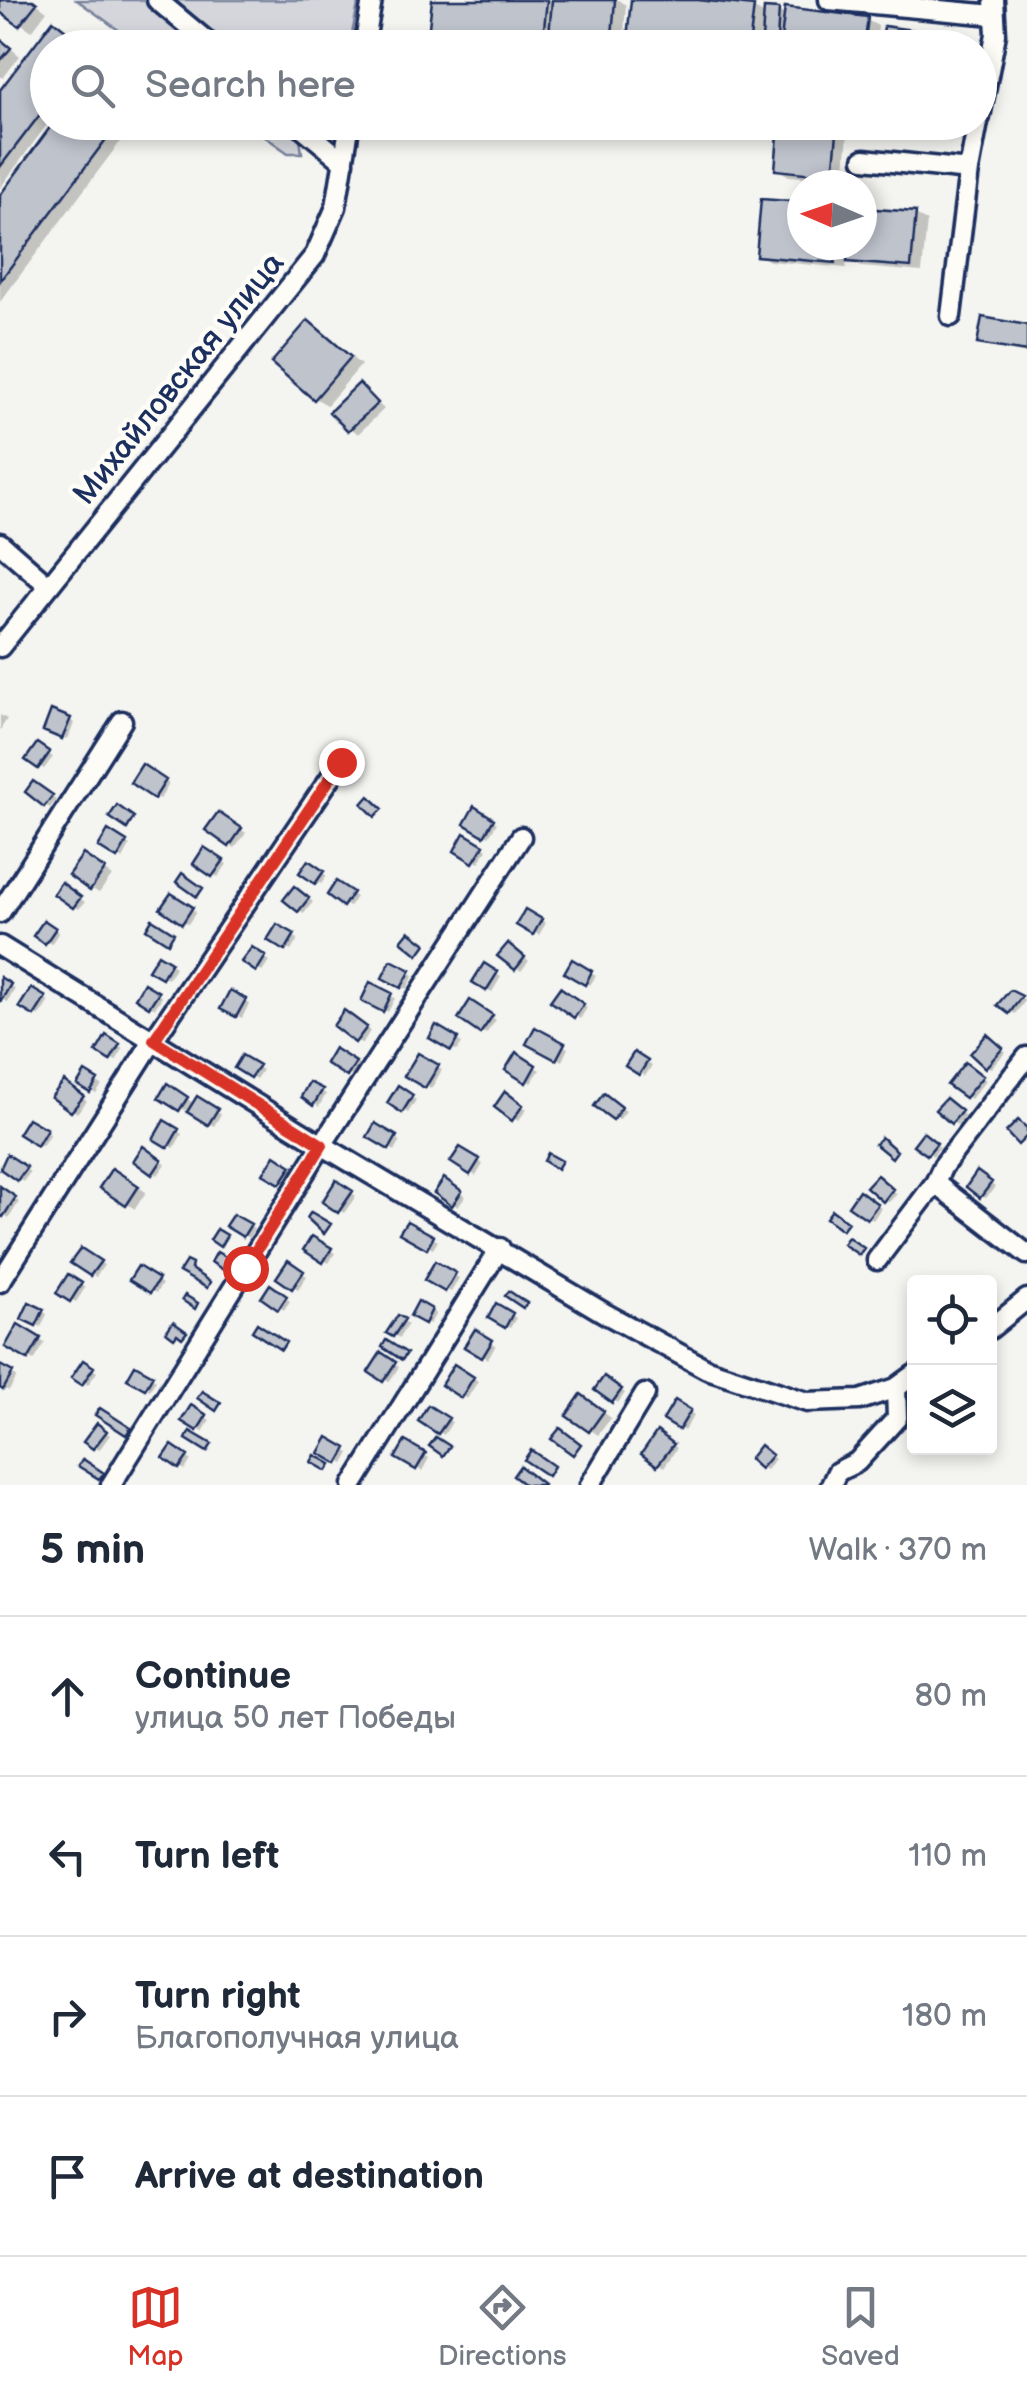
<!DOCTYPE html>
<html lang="en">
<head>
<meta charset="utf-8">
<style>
  body { margin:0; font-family:"Balsamiq Sans",sans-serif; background:#f6f6f7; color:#1f2937 }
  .controls { position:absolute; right:30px; bottom:30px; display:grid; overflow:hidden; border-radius:10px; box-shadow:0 5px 15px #0003 }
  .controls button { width:90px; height:90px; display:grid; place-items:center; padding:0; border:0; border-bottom:2px solid #e0e1e3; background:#fff; color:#1f2937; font:50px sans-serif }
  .compass { position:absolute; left:787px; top:170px; width:90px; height:90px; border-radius:50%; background:#fff; box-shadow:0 5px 15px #0003; rotate:272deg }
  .stop { position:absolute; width:30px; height:30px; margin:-22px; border:8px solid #d93025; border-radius:50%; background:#fff }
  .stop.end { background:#d93025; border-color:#fff; box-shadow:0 2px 10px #0008 }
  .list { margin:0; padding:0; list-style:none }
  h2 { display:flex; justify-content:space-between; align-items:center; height:130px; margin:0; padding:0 40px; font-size:42px }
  h2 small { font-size:32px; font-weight:400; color:#747a83 }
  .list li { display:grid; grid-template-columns:65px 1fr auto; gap:30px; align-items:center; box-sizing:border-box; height:160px; padding:0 40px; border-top:2px solid #e0e1e3 }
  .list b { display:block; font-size:38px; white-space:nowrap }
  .list p { margin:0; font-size:32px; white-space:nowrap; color:#747a83 }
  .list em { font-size:32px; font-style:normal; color:#747a83 }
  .icon { flex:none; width:55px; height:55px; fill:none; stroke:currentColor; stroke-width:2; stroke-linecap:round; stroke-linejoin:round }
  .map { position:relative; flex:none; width:1027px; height:1485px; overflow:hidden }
  .search { position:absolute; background:#fff; box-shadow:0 5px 15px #0003; left:30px; right:30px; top:30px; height:110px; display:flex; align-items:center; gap:25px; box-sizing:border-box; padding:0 35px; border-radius:55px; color:#747a83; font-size:38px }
  .sheet { height:770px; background:#fff }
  nav { display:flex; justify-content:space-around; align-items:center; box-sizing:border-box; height:140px; border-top:2px solid #e0e1e3; background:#fff; font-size:28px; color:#747a83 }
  nav a { display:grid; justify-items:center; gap:5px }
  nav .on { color:#d93025 }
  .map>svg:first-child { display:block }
  .green { fill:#d4d6db; stroke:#78829c; stroke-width:2.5 }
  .shadow { fill:#0003 }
  .building { fill:#bfc3cc; stroke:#1b2f5e; stroke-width:2.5 }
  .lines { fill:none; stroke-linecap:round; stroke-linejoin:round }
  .minor-casing { stroke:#1b2f5e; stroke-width:25 }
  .minor { stroke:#fdfcf7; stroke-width:18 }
  .route { stroke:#d93025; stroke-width:12 }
  .labels { text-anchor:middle; stroke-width:9; stroke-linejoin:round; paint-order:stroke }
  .street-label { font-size:32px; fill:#1b2f5e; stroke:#fdfcf7 }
</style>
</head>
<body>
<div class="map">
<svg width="1027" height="1485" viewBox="0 0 1027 1485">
  <rect width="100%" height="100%" fill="#f4f4f1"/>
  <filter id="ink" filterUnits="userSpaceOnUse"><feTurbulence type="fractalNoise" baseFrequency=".01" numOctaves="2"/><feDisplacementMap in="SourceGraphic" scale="20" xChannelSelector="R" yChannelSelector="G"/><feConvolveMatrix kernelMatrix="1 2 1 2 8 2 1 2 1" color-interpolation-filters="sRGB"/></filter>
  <g filter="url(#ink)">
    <path class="green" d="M 77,0 L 150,0 L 210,47 L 142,47 Z
      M 162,0 L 359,0 L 349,48 L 221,47 Z
      M 246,123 L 288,123 L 299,133 L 302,153 L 288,153 Z"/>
    <path class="shadow" d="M 0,0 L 32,0 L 47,11 L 32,31 L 0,9 Z
      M 435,0 L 618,0 L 626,5 L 623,48 L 505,48 L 442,41 L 431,34 Z
      M 633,0 L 675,0 L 753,8 L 766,16 L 778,11 L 787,16 L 867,20 L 878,26 L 876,48 L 783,48 L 784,43 L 770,42 L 762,37 L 761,48 L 628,48 Z
      M 941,37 L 952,43 L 952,48 L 883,48 Z
      M 0,39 L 20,56 L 3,78 L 0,76 Z
      M 48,48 L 49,122 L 0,188 L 0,95 Z
      M 57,122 L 135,122 L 0,302 L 0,199 Z
      M 782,122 L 849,122 L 844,181 L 789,176 L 777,169 Z
      M 802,205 L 802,245 L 862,245 L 862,210 L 915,215 L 927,221 L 922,272 L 861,267 L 847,259 L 846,268 L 770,261 L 759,255 Z
      M 309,323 L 361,365 L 327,405 L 315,398 Z
      M 1027,327 L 1027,354 L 988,347 L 980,343 Z
      M 359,387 L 384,409 L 358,434 L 333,412 Z
      M 0,715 L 7,719 L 0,730 Z
      M 70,720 L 74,723 L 68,739 L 51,733 Z
      M 37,747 L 53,757 L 44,769 L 29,759 Z
      M 143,767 L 169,784 L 160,799 L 133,782 Z
      M 34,784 L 56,800 L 50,808 L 45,805 Z
      M 475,810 L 497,823 L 489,836 L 467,823 Z
      M 219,815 L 246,833 L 235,848 L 209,830 Z
      M 109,834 L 130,846 L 123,859 L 102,847 Z
      M 465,836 L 487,849 L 479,863 L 457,850 Z
      M 205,850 L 227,864 L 218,877 L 196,863 Z
      M 92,862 L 112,876 L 99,893 L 91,888 Z
      M 309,863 L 327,876 L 321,884 L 303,872 Z
      M 337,885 L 356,897 L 349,907 L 330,895 Z
      M 62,886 L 85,902 L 79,909 L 56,893 Z
      M 300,892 L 313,902 L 304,913 L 299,910 Z
      M 172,896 L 196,912 L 188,924 L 163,909 Z
      M 526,912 L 546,923 L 539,935 L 519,924 Z
      M 45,923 L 59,932 L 51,944 L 37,935 Z
      M 278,927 L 298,939 L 291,951 L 271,939 Z
      M 513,949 L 529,961 L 521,971 L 517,968 Z
      M 252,950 L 270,961 L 262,972 L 245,962 Z
      M 159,957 L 175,967 L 168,979 L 151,969 Z
      M 392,963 L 414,975 L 407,989 L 385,977 Z
      M 573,963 L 596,976 L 590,985 L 567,972 Z
      M 485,967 L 501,977 L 492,992 L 475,982 Z
      M 0,980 L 15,989 L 7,1002 L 0,998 Z
      M 371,986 L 395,998 L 388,1012 L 364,1000 Z
      M 145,987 L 162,997 L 155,1008 L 138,997 Z
      M 561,990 L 587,1008 L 580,1019 L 554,1001 Z
      M 32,991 L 49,1001 L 39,1017 L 23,1006 Z
      M 1011,993 L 1025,1001 L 1015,1014 L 1001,1005 Z
      M 231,994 L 249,1004 L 242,1018 L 223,1008 Z
      M 471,1004 L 496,1020 L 486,1034 L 461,1018 Z
      M 345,1014 L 370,1031 L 362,1044 L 336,1026 Z
      M 437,1029 L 462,1043 L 457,1051 L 432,1037 Z
      M 536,1031 L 568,1048 L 562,1061 L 529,1043 Z
      M 106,1039 L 123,1049 L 116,1061 L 99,1051 Z
      M 993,1040 L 1006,1052 L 991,1068 L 986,1066 Z
      M 335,1051 L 360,1066 L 353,1077 L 328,1062 Z
      M 634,1055 L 652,1066 L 645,1076 L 628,1065 Z
      M 419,1056 L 442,1070 L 431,1089 L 408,1075 Z
      M 516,1056 L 540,1070 L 531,1083 L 508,1070 Z
      M 243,1058 L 262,1070 L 256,1079 L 237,1067 Z
      M 971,1068 L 986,1080 L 971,1099 L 966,1096 Z
      M 86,1075 L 102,1085 L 96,1094 L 80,1084 Z
      M 310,1085 L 326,1094 L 319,1107 L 304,1097 Z
      M 69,1087 L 87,1101 L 77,1113 L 55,1096 Z
      M 168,1087 L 195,1104 L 198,1100 L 221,1114 L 214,1126 L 161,1097 Z
      M 399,1089 L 416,1100 L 408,1113 L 390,1102 Z
      M 505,1095 L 527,1109 L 518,1121 L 497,1107 Z
      M 609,1099 L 626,1111 L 619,1120 L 598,1105 Z
      M 951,1103 L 965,1116 L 957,1125 L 952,1122 Z
      M 29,1121 L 50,1134 L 42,1146 L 21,1133 Z
      M 165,1123 L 182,1134 L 174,1148 L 156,1138 Z
      M 376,1126 L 400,1141 L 395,1151 L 370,1136 Z
      M 928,1138 L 940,1147 L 933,1156 L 917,1144 Z
      M 144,1150 L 166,1164 L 158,1175 L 136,1161 Z
      M 460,1150 L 483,1164 L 476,1176 L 453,1161 Z
      M 8,1157 L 30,1172 L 23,1182 L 1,1167 Z
      M 276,1159 L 295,1170 L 286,1185 L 267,1173 Z
      M 113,1171 L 146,1192 L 135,1209 L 102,1188 Z
      M 978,1174 L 995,1187 L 986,1198 L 981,1196 Z
      M 882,1181 L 897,1194 L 889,1202 L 884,1200 Z
      M 445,1182 L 466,1196 L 458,1207 L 437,1193 Z
      M 337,1183 L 356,1196 L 344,1213 L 325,1201 Z
      M 0,1189 L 19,1202 L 9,1218 L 0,1212 Z
      M 860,1193 L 881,1208 L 873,1220 L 851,1205 Z
      M 234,1217 L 254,1229 L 249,1238 L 229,1225 Z
      M 408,1224 L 438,1241 L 433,1249 L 403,1232 Z
      M 312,1240 L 335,1253 L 329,1263 L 306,1250 Z
      M 81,1251 L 104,1265 L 96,1277 L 74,1262 Z
      M 289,1264 L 307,1276 L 298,1289 L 280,1277 Z
      M 436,1264 L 459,1278 L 451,1292 L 427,1279 Z
      M 139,1269 L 162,1284 L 156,1293 L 133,1279 Z
      M 69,1277 L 85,1288 L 76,1302 L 60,1292 Z
      M 271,1288 L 290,1301 L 284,1310 L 264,1297 Z
      M 419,1304 L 436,1313 L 430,1324 L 413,1315 Z
      M 30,1305 L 47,1314 L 41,1327 L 24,1318 Z
      M 497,1306 L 516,1318 L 510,1328 L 491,1317 Z
      M 399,1318 L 408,1324 L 399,1338 L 390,1332 Z
      M 19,1327 L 45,1343 L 34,1361 L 8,1346 Z
      M 476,1333 L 496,1345 L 488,1359 L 468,1346 Z
      M 382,1356 L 399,1367 L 389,1382 L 372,1371 Z
      M 84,1363 L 97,1372 L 88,1385 L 75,1377 Z
      M 455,1367 L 478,1381 L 467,1399 L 444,1385 Z
      M 0,1368 L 17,1377 L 9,1391 L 0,1386 Z
      M 136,1368 L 156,1380 L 150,1390 L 130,1378 Z
      M 605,1379 L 625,1393 L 618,1403 L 598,1389 Z
      M 590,1402 L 611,1418 L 598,1435 L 569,1415 Z
      M 676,1404 L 694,1415 L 684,1431 L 666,1419 Z
      M 429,1408 L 452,1422 L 444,1435 L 421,1420 Z
      M 192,1409 L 210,1420 L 203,1432 L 184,1420 Z
      M 97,1427 L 110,1435 L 99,1450 L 87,1441 Z
      M 658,1435 L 677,1448 L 664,1467 L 644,1453 Z
      M 329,1441 L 350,1453 L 344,1464 L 323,1452 Z
      M 406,1444 L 429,1458 L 422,1471 L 399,1457 Z
      M 173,1448 L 191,1460 L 185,1470 L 166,1457 Z
      M 765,1451 L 775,1459 L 766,1470 L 761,1467 Z"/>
    <path class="building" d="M 0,0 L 33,0 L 37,3 L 19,26 L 0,12 Z
      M 432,0 L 547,0 L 542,48 L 428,36 Z
      M 552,0 L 615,0 L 611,48 L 548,48 Z
      M 631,0 L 698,0 L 754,6 L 749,48 L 626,48 Z
      M 785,7 L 868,17 L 864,48 L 780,48 Z
      M 764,8 L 779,9 L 777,41 L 762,40 Z
      M 53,20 L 89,48 L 48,48 L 48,104 L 0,167 L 0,90 Z
      M 884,26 L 942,34 L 940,48 L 881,48 Z
      M 0,39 L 11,48 L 0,61 Z
      M 54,122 L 119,122 L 0,281 L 0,195 Z
      M 779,122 L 838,122 L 833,176 L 775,170 Z
      M 761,199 L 802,202 L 802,245 L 837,245 L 835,263 L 756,256 Z
      M 862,208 L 916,212 L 911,267 L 847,262 L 848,245 L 862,245 Z
      M 982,317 L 1027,325 L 1027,352 L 977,344 Z
      M 308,320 L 351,357 L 314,400 L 271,363 Z
      M 359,383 L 378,403 L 348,431 L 329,412 Z
      M 51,710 L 71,718 L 62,739 L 43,731 Z
      M 37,743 L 50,752 L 38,769 L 25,760 Z
      M 142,764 L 166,780 L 154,799 L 130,783 Z
      M 33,781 L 53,795 L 44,807 L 25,792 Z
      M 369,796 L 383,809 L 375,817 L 362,804 Z
      M 117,805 L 134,817 L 127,829 L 109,817 Z
      M 474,806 L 494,819 L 484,836 L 464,824 Z
      M 218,812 L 242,828 L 229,847 L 205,830 Z
      M 108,830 L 127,842 L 117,859 L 98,847 Z
      M 464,833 L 484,845 L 473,863 L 454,851 Z
      M 204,847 L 224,860 L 212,877 L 193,864 Z
      M 83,854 L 105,869 L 90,891 L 68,875 Z
      M 308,860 L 324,871 L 315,884 L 299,873 Z
      M 182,873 L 203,888 L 197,897 L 176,882 Z
      M 336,881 L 353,892 L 343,907 L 327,895 Z
      M 61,882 L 81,897 L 73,908 L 53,894 Z
      M 294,886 L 309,898 L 298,912 L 283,900 Z
      M 171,893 L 193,907 L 182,924 L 160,909 Z
      M 525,909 L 542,919 L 533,935 L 516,925 Z
      M 152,919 L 174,933 L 168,943 L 146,929 Z
      M 44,920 L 56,928 L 45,944 L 33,936 Z
      M 277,924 L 295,934 L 285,951 L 267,940 Z
      M 409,931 L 426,944 L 418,955 L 401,941 Z
      M 508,943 L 525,957 L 515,970 L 497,956 Z
      M 252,947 L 266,956 L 256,972 L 241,962 Z
      M 158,954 L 171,962 L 162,978 L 148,970 Z
      M 572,959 L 592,971 L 585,985 L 564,973 Z
      M 391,960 L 411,970 L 401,988 L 382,978 Z
      M 484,963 L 498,972 L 486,991 L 472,982 Z
      M 0,977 L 11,984 L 1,1001 L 0,1001 Z
      M 370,982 L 392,993 L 383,1012 L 361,1001 Z
      M 144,983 L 159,992 L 149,1007 L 135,998 Z
      M 560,987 L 584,1004 L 574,1018 L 550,1001 Z
      M 31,988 L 46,997 L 34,1016 L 19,1007 Z
      M 230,990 L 246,999 L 236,1017 L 220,1009 Z
      M 1010,990 L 1022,996 L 1009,1014 L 997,1005 Z
      M 470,1000 L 493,1015 L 480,1034 L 458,1019 Z
      M 344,1010 L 367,1027 L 355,1043 L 333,1026 Z
      M 436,1025 L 458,1038 L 451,1051 L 429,1038 Z
      M 535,1027 L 565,1043 L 556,1060 L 526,1044 Z
      M 987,1034 L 1003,1048 L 985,1068 L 970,1054 Z
      M 106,1035 L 120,1044 L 110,1061 L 96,1052 Z
      M 334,1048 L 356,1062 L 347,1077 L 325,1063 Z
      M 516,1052 L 536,1065 L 526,1083 L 505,1070 Z
      M 634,1052 L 648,1061 L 639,1075 L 625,1066 Z
      M 418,1053 L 439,1065 L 425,1088 L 404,1076 Z
      M 242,1055 L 259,1065 L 250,1078 L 234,1068 Z
      M 965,1062 L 983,1076 L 965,1098 L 947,1085 Z
      M 85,1072 L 98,1080 L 90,1093 L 77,1085 Z
      M 64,1081 L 84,1096 L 71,1112 L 51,1097 Z
      M 309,1082 L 323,1089 L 313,1106 L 301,1097 Z
      M 167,1083 L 188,1097 L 179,1111 L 158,1098 Z
      M 398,1085 L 413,1095 L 402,1113 L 387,1103 Z
      M 505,1091 L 523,1105 L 512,1121 L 494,1107 Z
      M 604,1093 L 622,1107 L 613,1120 L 594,1106 Z
      M 197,1096 L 218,1109 L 208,1125 L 187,1112 Z
      M 946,1098 L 962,1111 L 951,1124 L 935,1110 Z
      M 28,1118 L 47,1129 L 37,1146 L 18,1134 Z
      M 164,1120 L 179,1129 L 168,1148 L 153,1139 Z
      M 1018,1120 L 1027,1128 L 1027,1136 L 1018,1145 L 1006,1132 Z
      M 375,1123 L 397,1136 L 389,1150 L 367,1137 Z
      M 923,1132 L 937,1143 L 927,1155 L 913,1145 Z
      M 881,1137 L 897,1151 L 892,1158 L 875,1144 Z
      M 143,1146 L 162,1160 L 152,1175 L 133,1161 Z
      M 460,1147 L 480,1159 L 470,1175 L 450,1162 Z
      M 548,1153 L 562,1161 L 557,1169 L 544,1161 Z
      M 7,1154 L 27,1167 L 17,1181 L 0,1169 Z
      M 275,1155 L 292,1166 L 280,1184 L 263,1174 Z
      M 112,1168 L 139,1186 L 126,1206 L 99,1188 Z
      M 977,1171 L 992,1182 L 980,1198 L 966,1187 Z
      M 877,1175 L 893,1189 L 883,1202 L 866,1187 Z
      M 444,1178 L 462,1191 L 452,1206 L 434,1193 Z
      M 336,1180 L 353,1191 L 338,1213 L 322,1202 Z
      M 0,1186 L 16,1197 L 3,1217 L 0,1215 Z
      M 859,1190 L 878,1204 L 867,1219 L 848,1206 Z
      M 832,1210 L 848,1222 L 842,1230 L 826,1218 Z
      M 311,1212 L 331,1224 L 324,1234 L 307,1218 Z
      M 233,1214 L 251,1224 L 243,1237 L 225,1226 Z
      M 407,1221 L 434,1236 L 427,1249 L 399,1233 Z
      M 217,1229 L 227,1235 L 220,1247 L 210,1240 Z
      M 312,1236 L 332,1248 L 323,1263 L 303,1250 Z
      M 848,1237 L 864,1248 L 859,1255 L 843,1244 Z
      M 81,1248 L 101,1261 L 90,1276 L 70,1263 Z
      M 217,1252 L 231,1260 L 225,1271 L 211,1262 Z
      M 288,1260 L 304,1271 L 292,1289 L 276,1278 Z
      M 186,1261 L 192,1264 L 191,1269 L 210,1282 L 207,1288 L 179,1272 Z
      M 435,1261 L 456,1273 L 445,1292 L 424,1280 Z
      M 138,1266 L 159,1279 L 150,1293 L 129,1280 Z
      M 68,1274 L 82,1283 L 70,1302 L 56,1293 Z
      M 270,1284 L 287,1296 L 278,1310 L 261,1298 Z
      M 509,1291 L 527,1303 L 523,1308 L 505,1296 Z
      M 185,1295 L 198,1303 L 195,1309 L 182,1300 Z
      M 418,1301 L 432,1309 L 425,1324 L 410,1316 Z
      M 29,1302 L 44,1309 L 36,1326 L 21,1319 Z
      M 496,1303 L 513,1313 L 505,1328 L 488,1318 Z
      M 398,1315 L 405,1319 L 393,1337 L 386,1333 Z
      M 173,1322 L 187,1332 L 182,1338 L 177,1334 L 174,1338 L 166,1332 Z
      M 257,1323 L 286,1342 L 281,1350 L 252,1331 Z
      M 18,1324 L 41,1338 L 28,1360 L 5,1347 Z
      M 475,1329 L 493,1340 L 482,1358 L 464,1347 Z
      M 386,1340 L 407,1353 L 402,1360 L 382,1347 Z
      M 381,1352 L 396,1362 L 383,1382 L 368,1372 Z
      M 83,1360 L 94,1367 L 82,1385 L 71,1378 Z
      M 454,1364 L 474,1377 L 461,1398 L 441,1385 Z
      M 0,1365 L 13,1372 L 3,1390 L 0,1388 Z
      M 135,1365 L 153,1375 L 145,1389 L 127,1379 Z
      M 604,1376 L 622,1389 L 612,1403 L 594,1390 Z
      M 202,1391 L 221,1403 L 216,1411 L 197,1398 Z
      M 581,1394 L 604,1411 L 589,1432 L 566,1416 Z
      M 675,1400 L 691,1410 L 679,1430 L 663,1420 Z
      M 191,1405 L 207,1415 L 197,1431 L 181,1421 Z
      M 428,1405 L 449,1418 L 438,1434 L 418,1421 Z
      M 100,1408 L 131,1428 L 126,1435 L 95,1415 Z
      M 97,1423 L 107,1431 L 93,1449 L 83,1442 Z
      M 560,1428 L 581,1444 L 573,1455 L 551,1439 Z
      M 190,1431 L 212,1444 L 207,1452 L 186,1439 Z
      M 657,1431 L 674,1444 L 657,1466 L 641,1454 Z
      M 328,1437 L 347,1448 L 338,1464 L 319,1453 Z
      M 436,1437 L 450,1446 L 443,1456 L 429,1446 Z
      M 405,1441 L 426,1453 L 416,1470 L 395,1458 Z
      M 172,1445 L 188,1456 L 179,1469 L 163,1458 Z
      M 760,1445 L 772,1455 L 760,1469 L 749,1459 Z
      M 531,1450 L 554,1466 L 548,1476 L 524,1460 Z
      M 315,1455 L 331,1464 L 327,1471 L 311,1462 Z
      M 83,1459 L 104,1473 L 99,1479 L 78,1466 Z
      M 520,1466 L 543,1484 L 543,1485 L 525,1485 L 513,1476 Z"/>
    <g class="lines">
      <g class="minor-casing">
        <path id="minor" d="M 157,0 L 215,48
          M 829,0 L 994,15
          M 364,48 L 372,0
          M 980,117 L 996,34 L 994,0
          M 296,122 L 344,162
          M 864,159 L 969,170
          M 951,316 L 969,170 L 978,122
          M 0,543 L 49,586
          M 0,647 L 315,255 L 336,207 L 350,122
          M 0,913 L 122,721
          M 0,946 L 322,1145 L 606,1314 L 707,1369 L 807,1402 L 860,1400 L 896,1388 L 914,1375
          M 935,1183 L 1027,1254
          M 877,1260 L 935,1183 L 943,1166 L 1027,1057
          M 0,1282 L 154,1039 L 341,762
          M 990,1329 L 1027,1299
          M 111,1485 L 322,1145 L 521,837
          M 353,1485 L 500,1248
          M 590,1485 L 645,1394
          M 831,1485 L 837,1472 L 857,1462 L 897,1418 L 896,1388"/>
      </g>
      <use href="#minor" class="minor"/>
    </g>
  </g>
  <g class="lines" filter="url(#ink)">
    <path class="route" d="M 245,1268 L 322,1145 L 154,1040 L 341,762"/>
  </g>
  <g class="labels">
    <g class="street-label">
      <text transform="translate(178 378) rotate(-51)" y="11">Михайловская улица</text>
    </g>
  </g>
</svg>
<div class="controls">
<button><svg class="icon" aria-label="locate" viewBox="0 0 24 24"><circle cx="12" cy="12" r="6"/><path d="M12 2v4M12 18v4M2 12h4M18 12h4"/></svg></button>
<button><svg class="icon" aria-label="layers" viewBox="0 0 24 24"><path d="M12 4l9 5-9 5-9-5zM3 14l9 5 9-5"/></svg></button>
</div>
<svg class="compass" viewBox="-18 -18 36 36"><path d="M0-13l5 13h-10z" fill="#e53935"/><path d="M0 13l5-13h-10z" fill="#747a83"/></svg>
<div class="stop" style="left:245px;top:1268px"></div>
<div class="stop end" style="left:341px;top:762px"></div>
<div class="search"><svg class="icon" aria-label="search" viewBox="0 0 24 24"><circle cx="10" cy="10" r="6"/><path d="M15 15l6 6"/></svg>Search here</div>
</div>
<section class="sheet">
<h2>5 min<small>Walk · 370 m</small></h2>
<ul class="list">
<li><svg class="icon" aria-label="ahead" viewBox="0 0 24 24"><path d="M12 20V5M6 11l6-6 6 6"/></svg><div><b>Continue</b><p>улица 50 лет Победы</p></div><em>80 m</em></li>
<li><svg class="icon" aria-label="left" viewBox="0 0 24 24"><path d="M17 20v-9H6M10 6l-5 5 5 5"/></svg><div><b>Turn left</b></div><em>110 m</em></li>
<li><svg class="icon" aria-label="right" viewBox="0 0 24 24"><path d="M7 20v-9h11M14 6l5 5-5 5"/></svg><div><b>Turn right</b><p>Благополучная улица</p></div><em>180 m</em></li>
<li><svg class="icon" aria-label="arrive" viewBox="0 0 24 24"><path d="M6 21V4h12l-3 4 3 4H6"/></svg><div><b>Arrive at destination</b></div></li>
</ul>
</section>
<nav>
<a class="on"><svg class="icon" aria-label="map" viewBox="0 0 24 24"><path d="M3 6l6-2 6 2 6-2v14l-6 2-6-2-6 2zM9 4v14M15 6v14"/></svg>Map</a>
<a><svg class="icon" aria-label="directions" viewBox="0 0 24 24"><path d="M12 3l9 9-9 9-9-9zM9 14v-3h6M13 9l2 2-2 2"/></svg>Directions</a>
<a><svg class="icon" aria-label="saved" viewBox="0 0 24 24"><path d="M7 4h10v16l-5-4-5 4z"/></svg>Saved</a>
</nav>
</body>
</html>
